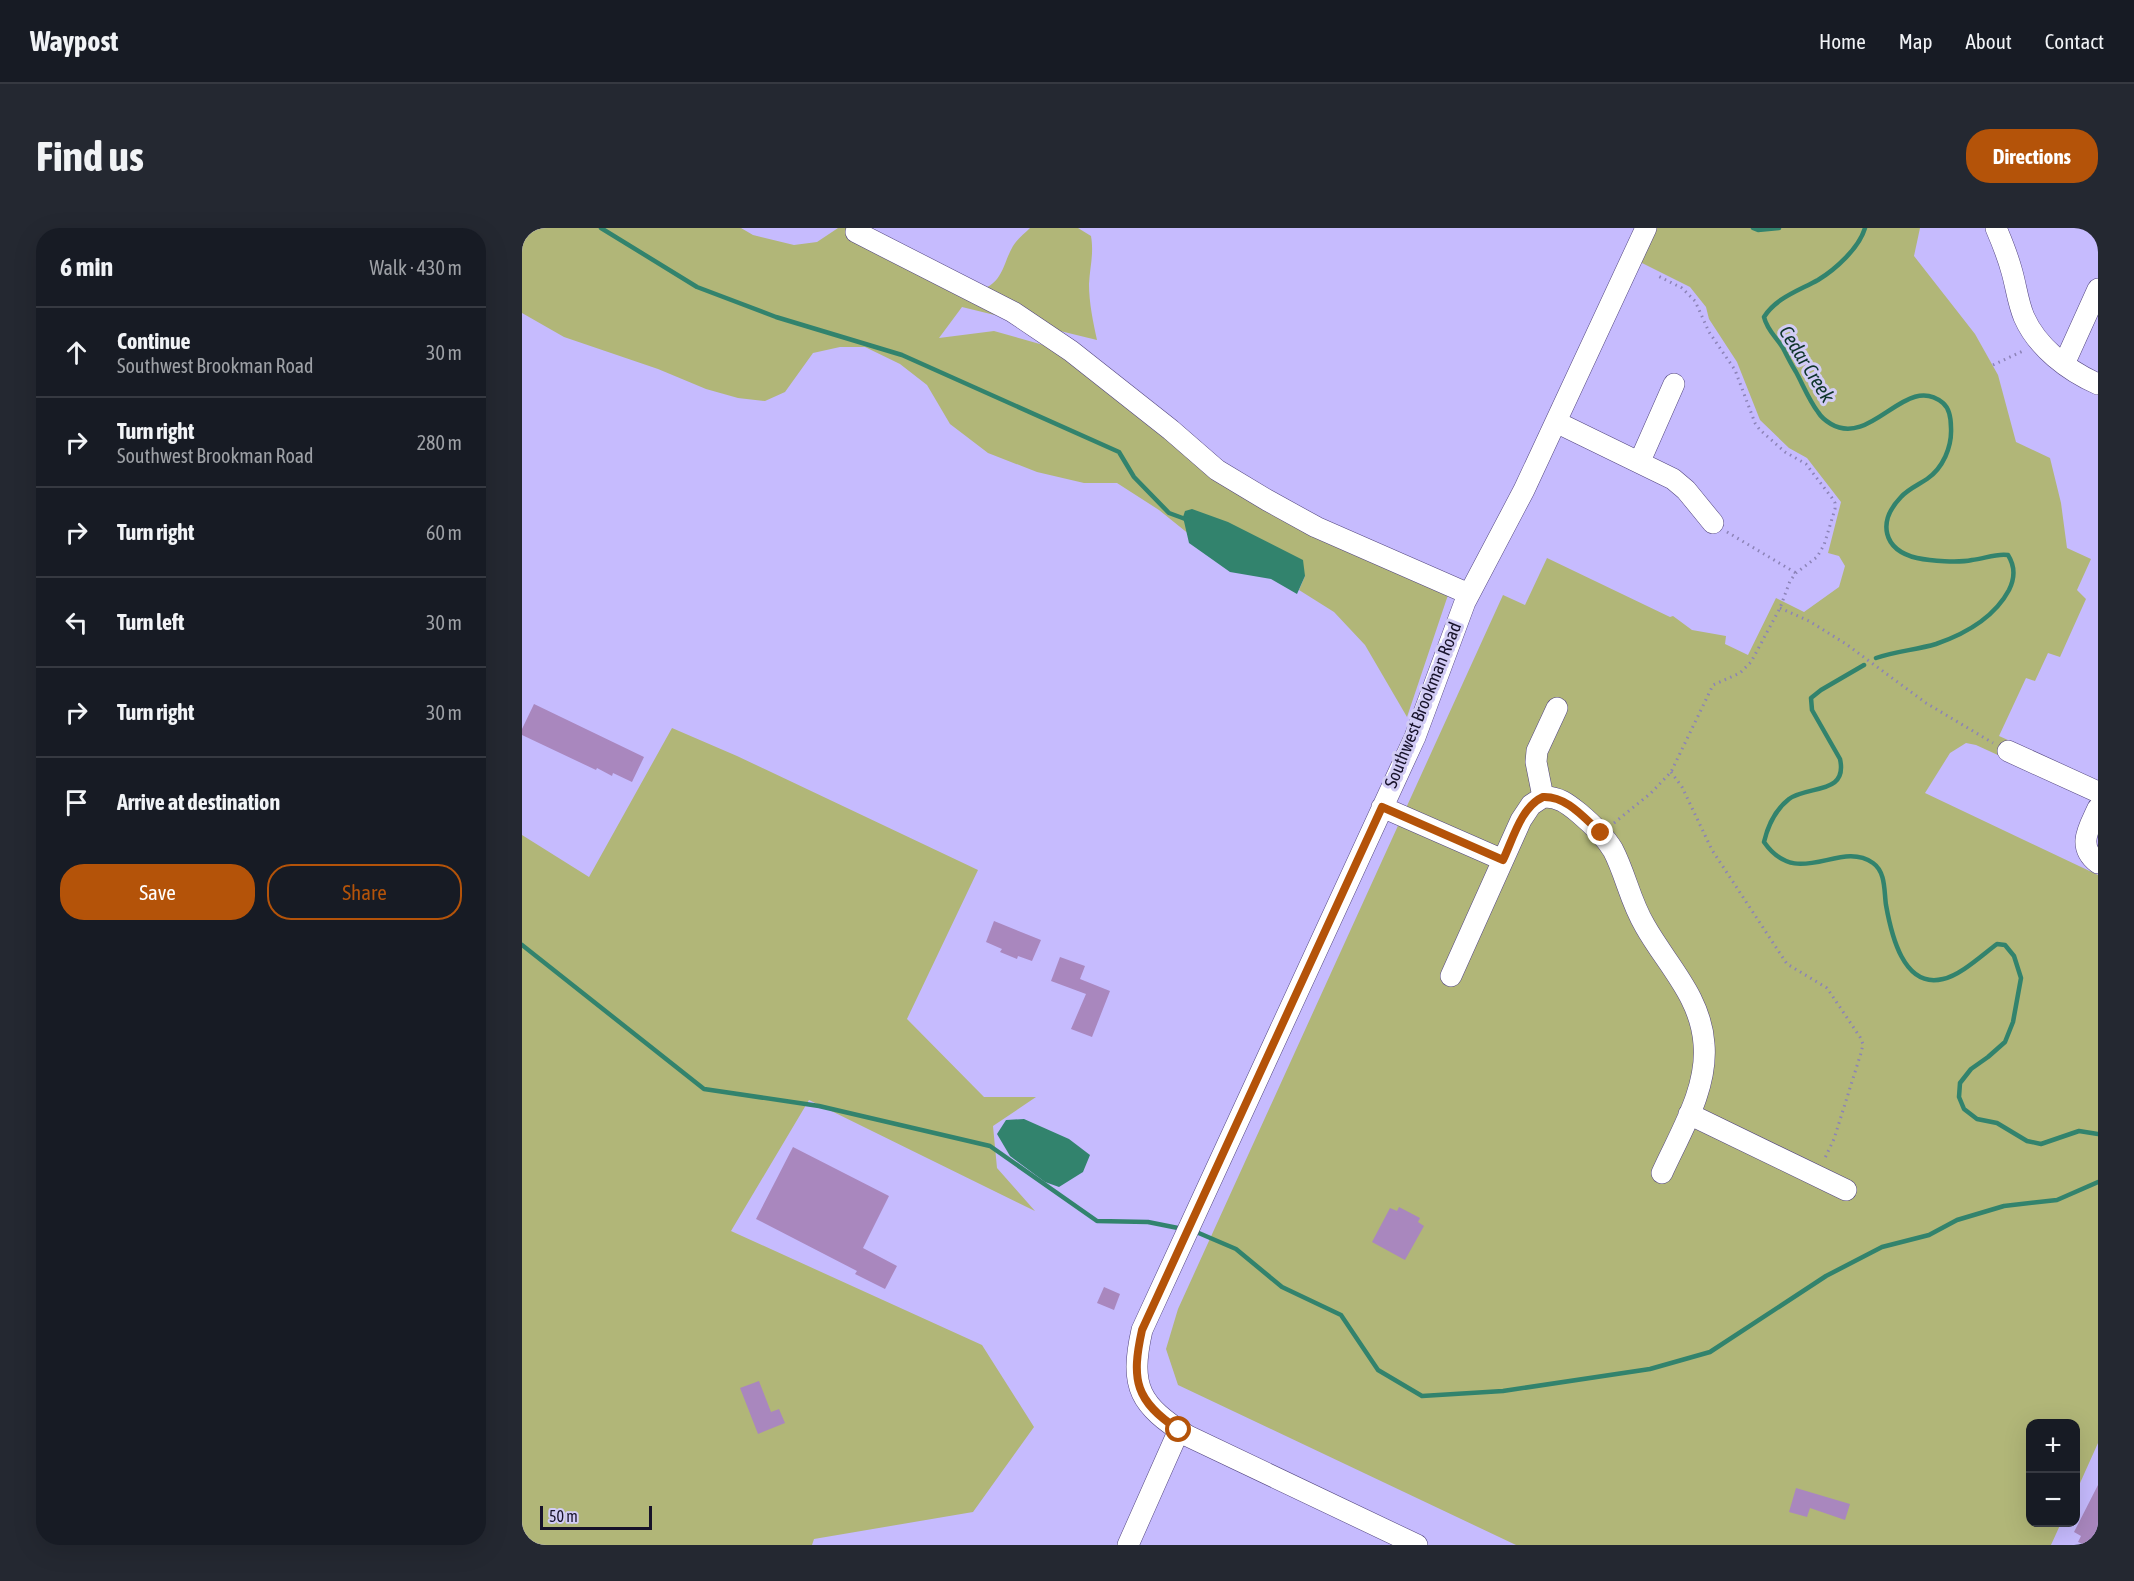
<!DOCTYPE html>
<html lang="en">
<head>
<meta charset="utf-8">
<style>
  body { margin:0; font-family:"Asap Condensed",sans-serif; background:#242831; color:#f1f3f6 }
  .controls { position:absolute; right:18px; bottom:18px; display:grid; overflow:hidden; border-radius:12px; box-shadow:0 6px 24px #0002 }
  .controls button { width:54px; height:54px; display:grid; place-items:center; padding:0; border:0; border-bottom:2px solid #363941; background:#171b24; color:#f1f3f6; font:30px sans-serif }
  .scale { position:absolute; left:18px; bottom:15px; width:112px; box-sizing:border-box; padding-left:6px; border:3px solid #17122a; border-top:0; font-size:16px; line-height:21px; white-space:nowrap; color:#17122a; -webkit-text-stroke:4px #d2ccf5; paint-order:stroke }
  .stop { position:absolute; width:18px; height:18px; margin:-14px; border:4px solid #b45309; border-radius:50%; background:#fff }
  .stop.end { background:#b45309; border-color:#fff; box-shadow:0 2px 6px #0008 }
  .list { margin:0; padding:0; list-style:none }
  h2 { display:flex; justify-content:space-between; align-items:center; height:78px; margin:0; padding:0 24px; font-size:26px }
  h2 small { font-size:20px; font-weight:400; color:#9ea1a6 }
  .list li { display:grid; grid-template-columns:39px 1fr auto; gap:18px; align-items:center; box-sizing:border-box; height:90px; padding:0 24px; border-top:2px solid #363941 }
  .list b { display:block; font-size:22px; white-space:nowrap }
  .list p { margin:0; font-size:20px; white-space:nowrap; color:#9ea1a6 }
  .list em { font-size:20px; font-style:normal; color:#9ea1a6 }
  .actions { display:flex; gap:12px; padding:18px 24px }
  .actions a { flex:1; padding:14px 0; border:2px solid #b45309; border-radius:24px; text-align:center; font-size:21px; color:#b45309 }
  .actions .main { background:#b45309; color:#fff }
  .icon { flex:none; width:33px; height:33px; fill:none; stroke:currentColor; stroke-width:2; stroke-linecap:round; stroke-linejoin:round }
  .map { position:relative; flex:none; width:1576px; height:1317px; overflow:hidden; border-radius:24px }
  header { display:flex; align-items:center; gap:36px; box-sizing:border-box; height:84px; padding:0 30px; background:#171b24; border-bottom:2px solid #363941 }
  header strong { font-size:28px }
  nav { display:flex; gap:33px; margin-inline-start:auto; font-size:21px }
  .intro { display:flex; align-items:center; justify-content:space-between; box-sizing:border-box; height:144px; padding:0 36px }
  h1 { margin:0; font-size:42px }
  .button { padding:15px 27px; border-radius:24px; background:#b45309; color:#fff; font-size:21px; font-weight:700 }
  main { display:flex; gap:36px; padding:0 36px }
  aside { flex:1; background:#171b24; border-radius:24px; box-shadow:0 6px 24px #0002 }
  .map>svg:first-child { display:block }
  .green { fill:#b1b678 }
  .water { fill:#32836d }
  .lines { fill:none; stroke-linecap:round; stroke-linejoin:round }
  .stream { stroke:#32836d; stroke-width:4.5 }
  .building { fill:#a987be }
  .minor-casing { stroke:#52457f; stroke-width:22 }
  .path { stroke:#8c83b7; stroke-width:3; stroke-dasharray:1.5 4.5; stroke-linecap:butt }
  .minor { stroke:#fff; stroke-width:21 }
  .route { stroke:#b45309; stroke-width:8 }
  .labels { text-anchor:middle; stroke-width:6; stroke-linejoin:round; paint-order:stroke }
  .street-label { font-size:18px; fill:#17122a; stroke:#d2ccf5 }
  .water-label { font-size:20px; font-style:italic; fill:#0e342a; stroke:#d2ccf5 }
</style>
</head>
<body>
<header>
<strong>Waypost</strong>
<nav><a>Home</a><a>Map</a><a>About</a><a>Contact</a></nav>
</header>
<div class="intro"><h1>Find us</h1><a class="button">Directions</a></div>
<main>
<aside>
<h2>6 min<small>Walk · 430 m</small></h2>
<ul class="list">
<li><svg class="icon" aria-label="ahead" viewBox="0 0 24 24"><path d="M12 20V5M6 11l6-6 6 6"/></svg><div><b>Continue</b><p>Southwest Brookman Road</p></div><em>30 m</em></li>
<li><svg class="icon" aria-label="right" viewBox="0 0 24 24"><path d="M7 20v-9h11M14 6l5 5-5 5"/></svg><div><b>Turn right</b><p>Southwest Brookman Road</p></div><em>280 m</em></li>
<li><svg class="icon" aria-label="right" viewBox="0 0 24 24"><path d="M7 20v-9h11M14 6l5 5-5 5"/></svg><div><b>Turn right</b></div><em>60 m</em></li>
<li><svg class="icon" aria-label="left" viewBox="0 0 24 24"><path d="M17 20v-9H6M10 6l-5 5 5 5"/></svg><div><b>Turn left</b></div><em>30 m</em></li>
<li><svg class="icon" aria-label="right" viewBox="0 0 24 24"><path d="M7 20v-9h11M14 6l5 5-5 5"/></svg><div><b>Turn right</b></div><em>30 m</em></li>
<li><svg class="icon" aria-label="arrive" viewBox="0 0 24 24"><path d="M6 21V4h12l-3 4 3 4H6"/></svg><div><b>Arrive at destination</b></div></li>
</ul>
<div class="actions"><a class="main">Save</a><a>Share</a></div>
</aside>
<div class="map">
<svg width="1576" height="1317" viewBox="0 0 1576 1317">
  <rect width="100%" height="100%" fill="#c6bbfe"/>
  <path class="green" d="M 0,0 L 219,0 L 231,7 L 272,17 L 295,14 L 316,0 L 337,0 L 463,60 C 481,53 482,33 491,18 C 495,11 502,6 508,0 L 556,0 L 569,8 C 572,26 568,38 567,56 C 567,75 571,93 575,112 L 440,79 L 417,110 L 472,103 L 539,122 L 656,220 L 926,367 L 885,489 L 843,417 L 812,384 L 777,362 L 783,348 L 673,311 L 637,282 L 595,255 L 562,255 L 515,244 L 466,225 L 428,196 L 405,157 L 378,136 L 343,119 L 318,119 L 291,125 L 263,164 L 243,173 L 216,170 L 184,161 L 136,141 L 42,109 L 0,85 Z
    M 1134,0 L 1398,0 L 1392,28 L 1453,106 L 1476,147 L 1494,214 L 1528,230 L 1539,275 L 1545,320 L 1569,331 L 1555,362 L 1564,371 L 1538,429 L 1526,425 L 1513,453 L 1504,450 L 1477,508 L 1486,512 L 1478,528 L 1454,517 L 1444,515 L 1428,525 L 1403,565 L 1576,647 L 1576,1215 L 1554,1264 L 1554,1196 L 1508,1196 L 1508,1294 L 1539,1295 L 1529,1317 L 994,1317 L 656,1157 L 644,1121 L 656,1081 L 981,367 L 1003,377 L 1025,330 L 1148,389 L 1151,388 L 1170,402 L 1204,408 L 1203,416 L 1226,427 L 1254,370 L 1282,384 L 1317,359 L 1323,338 L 1317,328 L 1306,325 L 1319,274 L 1285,230 L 1267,220 L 1238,192 L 1215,134 L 1187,91 L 1184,79 L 1168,59 L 1118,34 Z
    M 150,500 L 215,528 L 456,642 L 385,791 L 462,869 L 514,869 L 471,898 L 475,940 L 513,983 L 287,872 L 209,1003 L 460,1117 L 512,1199 L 451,1284 L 292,1311 L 290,1317 L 0,1317 L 0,607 L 67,649 Z"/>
  <path class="water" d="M 670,281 L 706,294 L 781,332 L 783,348 L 775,366 L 749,351 L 708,344 L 667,315 L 661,289 L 663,283 Z
    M 502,891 L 547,911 L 568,927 L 561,944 L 537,959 L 523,954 L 488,928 L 475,906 L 484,892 Z"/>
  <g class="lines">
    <path class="stream" d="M 79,0 L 175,59 L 254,89 L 380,127 L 597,224 L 612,249 L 647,285 L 666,292
      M 1231,0 L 1236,2 L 1257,0
      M 1343,0 C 1337,20 1314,41 1296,52 C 1276,63 1254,70 1242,89 C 1245,102 1254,109 1261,120 C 1265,128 1269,136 1274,144 C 1281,157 1287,172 1296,184 C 1299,189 1304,193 1309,196 C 1350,220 1384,144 1421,175 C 1428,181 1429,191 1429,200 C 1430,219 1421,240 1405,251 C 1396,257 1386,261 1379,269 C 1355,294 1361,322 1395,330 C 1409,333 1436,335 1450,332 C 1462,331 1474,325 1486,327 C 1493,338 1493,350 1487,362 C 1472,390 1443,406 1414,416 C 1394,422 1374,423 1354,430
      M 1342,437 L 1299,462 L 1289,470 L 1290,482 L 1318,531 C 1326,567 1286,557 1267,571 C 1253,582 1246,597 1242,614 C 1276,663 1317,611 1351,635 C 1364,644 1362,664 1364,677 C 1369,705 1381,761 1421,751 C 1439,747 1460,727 1475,716 L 1483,717 L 1492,728 L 1499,750 L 1491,794 L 1483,814 L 1466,829 L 1449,841 L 1438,855 L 1437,869 L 1442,881 L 1455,891 L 1475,895 L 1505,913 L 1519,916 L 1557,903 L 1576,906
      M 0,717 L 182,861 L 297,878 L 468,918 L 575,993 L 626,994 L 661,1001
      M 672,1003 L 714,1021 L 760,1059 L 819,1087 L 856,1142 L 900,1168 L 981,1163 L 1128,1141 L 1188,1124 L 1304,1048 L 1360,1019 L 1407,1007 L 1435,992 L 1482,978 L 1535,972 L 1576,954"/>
  </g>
  <path class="building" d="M 12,476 L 122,529 L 110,554 L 91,545 L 90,548 L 75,540 L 74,542 L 0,507 L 0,501 Z
    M 472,693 L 519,712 L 510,733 L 496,728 L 495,731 L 478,724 L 480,721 L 464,714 Z
    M 538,729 L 563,738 L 558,751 L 588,763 L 570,809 L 549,801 L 564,766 L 529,753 Z
    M 271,919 L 367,968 L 341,1020 L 375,1038 L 363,1061 L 333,1046 L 335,1043 L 234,991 Z
    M 877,979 L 898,990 L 896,994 L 902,998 L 883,1032 L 850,1014 L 868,980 L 875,983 Z
    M 582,1059 L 598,1066 L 592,1082 L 575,1075 Z
    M 237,1153 L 249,1184 L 257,1181 L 263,1195 L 236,1206 L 218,1160 Z
    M 1576,1257 L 1576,1317 L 1563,1317 L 1556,1314 L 1559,1308 L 1552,1304 Z
    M 1274,1260 L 1328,1276 L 1323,1292 L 1288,1280 L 1285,1289 L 1267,1284 Z"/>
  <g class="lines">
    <g class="minor-casing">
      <path id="minor" d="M 1474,0 C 1480,14 1486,29 1490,44 C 1494,58 1496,75 1502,89 C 1515,119 1546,143 1576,156
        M 334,4 L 491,84 L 549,123 L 649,202 L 695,242 L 745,272 L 794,299 L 947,366
        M 1543,134 L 1576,61
        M 1034,194 L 1151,251 L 1164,262 L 1191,295
        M 1118,233 L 1152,156
        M 1486,523 L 1576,564
        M 1021,569 L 1014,534 L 1015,523 L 1035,480
        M 860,579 L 981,632
        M 1576,580 C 1567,600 1554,618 1576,635
        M 929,748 L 999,592 L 1009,577 L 1021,569 C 1036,568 1046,576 1057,585 C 1070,596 1082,607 1091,622 C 1104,647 1108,673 1123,698 C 1145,737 1179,769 1182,816 C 1186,861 1158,905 1140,945
        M 1167,886 L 1324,962
        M 606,1317 L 657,1202
        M 895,1317 L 666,1208 C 618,1177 607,1160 620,1102 L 893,509 L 943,374 L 1002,262 L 1124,0"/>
    </g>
    <path class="path" d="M 1471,137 L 1503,122
      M 1205,304 L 1274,345
      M 1258,380 L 1287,393 L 1324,416 L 1404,475 L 1471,515
      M 1149,544 L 1160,559 L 1190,622 L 1265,736 L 1305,760 L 1338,809 L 1341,816 L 1339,825 L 1312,911 L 1302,932
      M 1092,595 L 1129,565 L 1149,544 L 1191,457 L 1218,445 L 1229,434 L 1258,380 L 1268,353 L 1274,345 L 1295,329 L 1302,317 L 1313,281 L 1313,275 L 1310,270 L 1284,236 L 1263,224 L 1238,202 L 1233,195 L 1213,142 L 1187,104 L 1173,73 L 1160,60 L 1136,48"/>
    <use href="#minor" class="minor"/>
  </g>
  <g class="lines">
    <path class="route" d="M 657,1202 C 613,1173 609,1152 620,1102 L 860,579 L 981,632 C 991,611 999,579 1021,569 C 1045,568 1062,590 1079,605"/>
  </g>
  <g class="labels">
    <g class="street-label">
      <text transform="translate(901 477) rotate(-68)" y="6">Southwest Brookman Road</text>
    </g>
    <g class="water-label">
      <text transform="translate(1285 136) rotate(58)" y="7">Cedar Creek</text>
    </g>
  </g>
</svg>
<div class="controls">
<button>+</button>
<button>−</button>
</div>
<div class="scale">50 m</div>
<div class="stop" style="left:657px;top:1202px"></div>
<div class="stop end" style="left:1079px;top:605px"></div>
</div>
</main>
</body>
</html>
